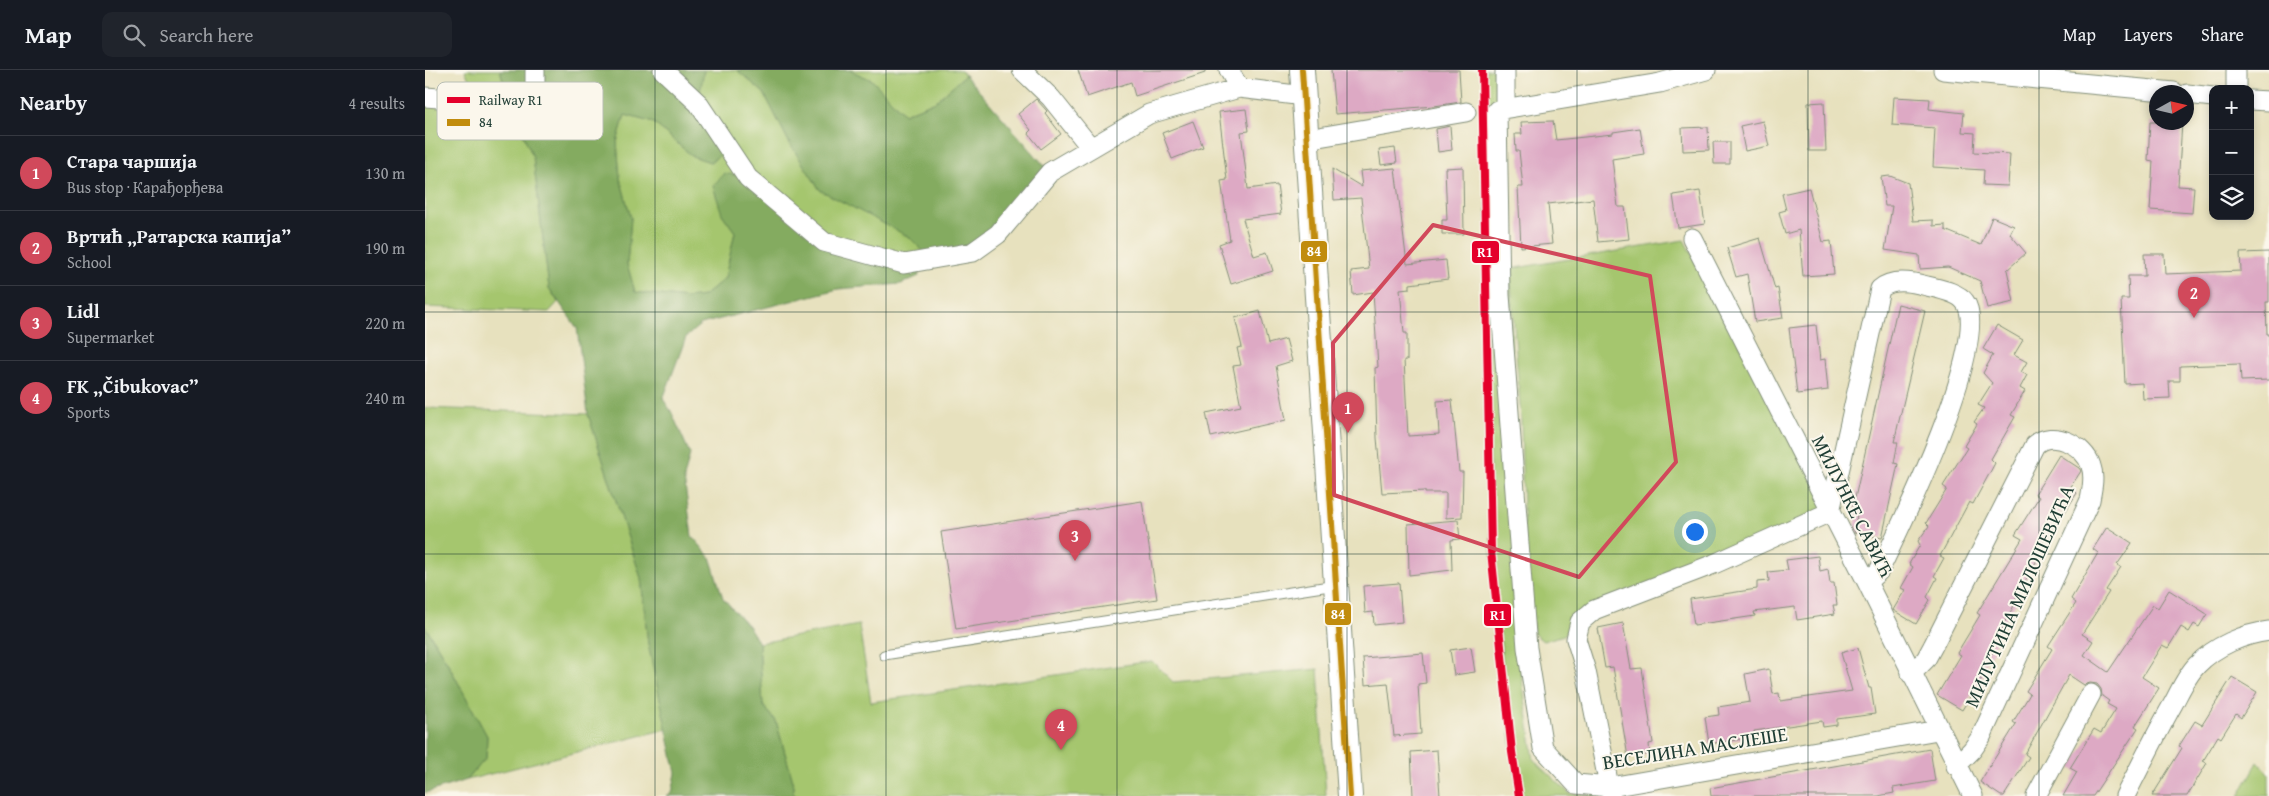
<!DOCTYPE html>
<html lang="en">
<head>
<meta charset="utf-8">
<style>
  body { margin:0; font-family:"Gentium Book Plus",serif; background:#20242c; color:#f1f3f6 }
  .controls { position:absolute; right:15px; top:15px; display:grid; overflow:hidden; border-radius:10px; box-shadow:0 2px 8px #0003 }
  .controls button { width:45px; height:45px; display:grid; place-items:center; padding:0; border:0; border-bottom:1px solid #363941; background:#171b24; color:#f1f3f6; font:25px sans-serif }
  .compass { position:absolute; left:1724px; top:15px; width:45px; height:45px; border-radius:50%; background:#171b24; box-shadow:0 2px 8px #0003; rotate:82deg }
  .you { position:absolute; left:1269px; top:461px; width:18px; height:18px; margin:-12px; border:4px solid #fff; border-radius:50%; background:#1a73e8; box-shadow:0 0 0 8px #1a73e833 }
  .badge { display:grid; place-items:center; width:32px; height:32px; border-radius:50%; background:#d1495b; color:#fff; font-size:16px; font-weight:700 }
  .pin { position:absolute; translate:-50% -41px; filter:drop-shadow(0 1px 2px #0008) }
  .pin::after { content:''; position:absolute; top:26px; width:18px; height:15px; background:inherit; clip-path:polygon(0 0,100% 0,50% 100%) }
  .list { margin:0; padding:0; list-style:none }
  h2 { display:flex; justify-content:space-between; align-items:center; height:65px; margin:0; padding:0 20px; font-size:21px }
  h2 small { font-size:16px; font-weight:400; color:#9ea1a6 }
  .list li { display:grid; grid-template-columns:32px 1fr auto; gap:15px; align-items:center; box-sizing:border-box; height:75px; padding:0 20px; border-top:1px solid #363941 }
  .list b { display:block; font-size:19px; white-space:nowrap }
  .list p { margin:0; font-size:16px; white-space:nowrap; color:#9ea1a6 }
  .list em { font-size:16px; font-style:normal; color:#9ea1a6 }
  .icon { flex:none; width:28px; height:28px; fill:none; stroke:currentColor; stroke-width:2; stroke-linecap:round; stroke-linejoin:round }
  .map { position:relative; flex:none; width:1844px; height:726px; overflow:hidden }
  header { display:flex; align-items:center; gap:30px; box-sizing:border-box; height:70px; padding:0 25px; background:#171b24; border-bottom:1px solid #363941 }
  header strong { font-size:24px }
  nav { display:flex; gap:28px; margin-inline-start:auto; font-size:18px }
  .search { width:350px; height:45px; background:#20242c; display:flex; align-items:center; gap:12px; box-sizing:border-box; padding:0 18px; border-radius:10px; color:#9ea1a6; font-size:19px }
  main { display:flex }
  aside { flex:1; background:#171b24 }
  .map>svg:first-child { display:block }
  .green { fill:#a5c66e; stroke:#628251 }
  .forest { fill:#84ab61; stroke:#52744a }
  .building { fill:#dda9c4 }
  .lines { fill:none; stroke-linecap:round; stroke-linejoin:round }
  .service-casing { stroke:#838f79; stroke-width:11 }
  .minor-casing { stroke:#838f79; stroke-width:21 }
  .tertiary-casing { stroke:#838f79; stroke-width:26 }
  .service { stroke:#fff; stroke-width:9 }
  .minor { stroke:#fff; stroke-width:19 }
  .tertiary { stroke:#fff; stroke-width:24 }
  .bus-1-casing { stroke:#fbf7ec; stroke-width:10 }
  .bus-1 { stroke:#c18c0d; stroke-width:6 }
  .rail-1-casing { stroke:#fbf7ec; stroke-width:11 }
  .rail-1 { stroke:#e4002b; stroke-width:8 }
  .marked { fill:none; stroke:#d1495b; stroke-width:4; stroke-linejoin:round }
  .grid { fill:none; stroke:#1f3d34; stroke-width:1; stroke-opacity:0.55 }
  .labels { text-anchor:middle; stroke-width:4; stroke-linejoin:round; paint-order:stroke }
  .street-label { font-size:20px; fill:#1f3d34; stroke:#fbf7ec }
  .key { fill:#fbf7ec; stroke:#b9bfb5; stroke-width:1 }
  .key-label { font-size:14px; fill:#1f3d34 }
  .line-badge { stroke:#fbf7ec; stroke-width:2 }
  .badge-label { font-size:14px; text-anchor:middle; font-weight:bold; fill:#fff }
</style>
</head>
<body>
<header>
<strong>Map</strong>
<div class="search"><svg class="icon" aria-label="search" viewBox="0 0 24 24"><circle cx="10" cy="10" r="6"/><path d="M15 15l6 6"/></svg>Search here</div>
<nav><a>Map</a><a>Layers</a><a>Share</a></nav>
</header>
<main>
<aside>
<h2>Nearby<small>4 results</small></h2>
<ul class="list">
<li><span class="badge">1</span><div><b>Стара чаршија</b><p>Bus stop · Карађорђева</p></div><em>130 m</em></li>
<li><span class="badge">2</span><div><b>Вртић „Ратарска капија”</b><p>School</p></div><em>190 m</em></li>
<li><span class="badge">3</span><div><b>Lidl</b><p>Supermarket</p></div><em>220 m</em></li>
<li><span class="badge">4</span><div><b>FK „Čibukovac”</b><p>Sports</p></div><em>240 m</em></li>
</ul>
</aside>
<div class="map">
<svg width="1844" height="726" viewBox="0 0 1844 726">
  <rect width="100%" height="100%" fill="#fbf7ec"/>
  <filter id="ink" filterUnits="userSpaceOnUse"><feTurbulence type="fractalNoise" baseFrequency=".02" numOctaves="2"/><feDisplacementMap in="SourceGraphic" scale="10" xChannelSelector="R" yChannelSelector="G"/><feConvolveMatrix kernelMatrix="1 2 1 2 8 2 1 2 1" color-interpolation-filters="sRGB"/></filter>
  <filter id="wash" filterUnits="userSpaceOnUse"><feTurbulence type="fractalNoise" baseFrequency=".0096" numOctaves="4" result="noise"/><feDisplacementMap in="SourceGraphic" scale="20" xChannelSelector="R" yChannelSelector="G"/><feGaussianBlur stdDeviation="1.12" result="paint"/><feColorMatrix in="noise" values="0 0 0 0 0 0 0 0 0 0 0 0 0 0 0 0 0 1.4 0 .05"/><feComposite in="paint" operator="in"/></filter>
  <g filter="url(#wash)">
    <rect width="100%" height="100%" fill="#e7e1be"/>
    <path class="green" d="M 40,0 L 75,0 L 85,33 L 108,87 L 124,218 L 133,232 L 124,242 L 0,237 L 0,27 L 53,31 Z
      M 279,0 L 312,0 L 339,23 L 365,74 L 395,120 L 485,167 L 506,189 L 479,194 L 297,144 L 310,162 L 300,208 L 279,226 L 261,228 L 210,222 L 202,194 L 206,148 L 195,108 L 192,72 L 200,45 L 229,53 L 267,86 L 285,92 L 304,79 L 273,33 Z
      M 424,0 L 536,0 L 540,5 L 511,31 L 479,44 L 447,10 Z
      M 1060,0 L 1080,0 L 1094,589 L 1109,690 L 1144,723 L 1162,725 L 1185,717 L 1186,726 L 1094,726 L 1087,682 L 1066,481 Z
      M 1259,170 L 1405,442 L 1169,540 L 1139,565 L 1118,571 L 1109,564 L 1099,480 L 1096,349 L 1085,199 Z
      M 0,338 L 163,344 L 216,508 L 223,574 L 242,659 L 42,710 L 61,688 L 62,666 L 23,594 L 0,556 Z
      M 434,555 L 446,632 L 727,591 L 748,612 L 893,599 L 901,726 L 369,726 L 367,708 L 351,651 L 338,635 L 334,573 Z
      M 1833,692 L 1844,704 L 1844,726 L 1814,726 Z"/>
    <path class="forest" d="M 75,0 L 279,0 L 273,33 L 304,79 L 285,92 L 267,86 L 229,53 L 200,45 L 192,72 L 195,108 L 206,148 L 202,194 L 210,222 L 261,228 L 279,226 L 300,208 L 310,162 L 297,144 L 288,116 L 299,103 L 323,108 L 399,172 L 492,192 L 494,206 L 476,214 L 413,219 L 276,254 L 261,267 L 238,329 L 246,341 L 265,384 L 259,408 L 267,466 L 285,487 L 298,528 L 324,557 L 334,573 L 338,635 L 351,651 L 367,708 L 369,726 L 241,726 L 247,723 L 251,703 L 223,574 L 216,508 L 163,344 L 152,258 L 124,218 L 108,87 L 85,33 Z
      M 312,0 L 424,0 L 447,10 L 479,44 L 511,31 L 540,5 L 625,102 L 573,164 L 506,189 L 484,167 L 395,120 L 365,74 L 339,23 Z
      M 0,556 L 23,594 L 62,666 L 61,688 L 42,710 L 0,723 Z"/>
    <g id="blocks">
      <path class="building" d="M 653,0 L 780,0 L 780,3 L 710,26 L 706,12 L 662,27 Z
        M 906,0 L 1034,0 L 1036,32 L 1009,36 L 910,44 Z
        M 1469,27 L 1505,29 L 1504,39 L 1539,43 L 1537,62 L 1550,63 L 1549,82 L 1585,84 L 1583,116 L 1558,115 L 1559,100 L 1508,97 L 1510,58 L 1467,55 Z
        M 611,29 L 622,41 L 620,43 L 636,64 L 616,79 L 603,63 L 606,60 L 593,44 Z
        M 1399,32 L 1401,81 L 1384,81 L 1383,33 Z
        M 821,39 L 824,61 L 816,62 L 823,119 L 852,115 L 856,144 L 818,149 L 829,186 L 842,182 L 848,201 L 806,214 L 794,174 L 805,170 L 796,111 L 802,110 L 794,42 Z
        M 768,51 L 778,77 L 747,89 L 737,63 Z
        M 1128,51 L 1131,70 L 1188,64 L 1188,62 L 1215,58 L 1219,84 L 1187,89 L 1193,137 L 1200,137 L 1204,169 L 1173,172 L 1168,129 L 1123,134 L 1127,174 L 1096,177 L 1093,117 L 1098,117 L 1094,81 L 1091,81 L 1090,64 L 1097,64 L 1096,52 Z
        M 1338,51 L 1344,76 L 1320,81 L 1315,56 Z
        M 1725,52 L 1757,52 L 1753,116 L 1769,117 L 1767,143 L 1725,140 L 1728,91 L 1723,90 Z
        M 1025,56 L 1027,80 L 1013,82 L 1011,59 Z
        M 1283,57 L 1284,80 L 1258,81 L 1257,58 Z
        M 1288,72 L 1305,72 L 1305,94 L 1289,94 Z
        M 970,78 L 972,93 L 956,95 L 954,80 Z
        M 1038,97 L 1039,164 L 1017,164 L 1017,150 L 1022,150 L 1020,98 Z
        M 970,98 L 982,194 L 1021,190 L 1023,209 L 985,214 L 985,218 L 975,219 L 979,263 L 982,263 L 982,290 L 979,290 L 983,366 L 1014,364 L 1012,331 L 1027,330 L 1034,402 L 1038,402 L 1037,447 L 1021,448 L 1021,423 L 1000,423 L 1000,421 L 957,423 L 952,368 L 950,298 L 953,297 L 948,222 L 928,225 L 926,201 L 944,199 L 936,128 L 909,130 L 907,99 L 937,117 L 935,101 Z
        M 1465,106 L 1483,113 L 1488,151 L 1508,150 L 1508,156 L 1520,155 L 1520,160 L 1556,175 L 1567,147 L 1589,156 L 1585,164 L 1601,183 L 1582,200 L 1589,232 L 1562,238 L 1555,211 L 1523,197 L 1495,199 L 1494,185 L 1460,180 L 1467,136 L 1460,136 L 1456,107 Z
        M 1384,118 L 1398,172 L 1406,171 L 1409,204 L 1378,206 L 1374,160 L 1360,164 L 1354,142 L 1361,140 L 1357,124 Z
        M 1275,121 L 1280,154 L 1253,158 L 1248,125 Z
        M 1335,168 L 1350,219 L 1353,218 L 1358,248 L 1330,252 L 1322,204 L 1311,207 L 1302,178 Z
        M 1844,182 L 1844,232 L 1841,232 L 1842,264 L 1844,264 L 1844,310 L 1816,311 L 1815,294 L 1755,296 L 1755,311 L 1744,311 L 1745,328 L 1718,329 L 1717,313 L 1700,314 L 1696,229 L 1704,229 L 1703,206 L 1720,206 L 1719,184 L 1739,184 L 1740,204 L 1816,201 L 1815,183 Z
        M 1473,234 L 1500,241 L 1469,372 L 1473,372 L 1469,393 L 1473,394 L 1457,468 L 1429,463 L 1433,438 L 1428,437 Z
        M 835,241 L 843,274 L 861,269 L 867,291 L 851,296 L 861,350 L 786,367 L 781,343 L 816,336 L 808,296 L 816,295 L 812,278 L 817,277 L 810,248 Z
        M 1391,255 L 1395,290 L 1400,289 L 1403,320 L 1372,324 L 1364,258 Z
        M 1572,255 L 1598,270 L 1589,285 L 1602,292 L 1596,302 L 1602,305 L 1595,318 L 1600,321 L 1586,345 L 1590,347 L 1566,389 L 1570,393 L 1548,434 L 1544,432 L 1515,486 L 1519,488 L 1509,506 L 1512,508 L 1502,527 L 1505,530 L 1491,554 L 1468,540 L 1480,520 L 1476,518 L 1488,497 L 1484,494 L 1495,475 L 1493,471 L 1504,456 L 1501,453 L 1522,419 L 1518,416 L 1542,378 L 1539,376 L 1552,354 L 1549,352 L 1559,338 L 1553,335 L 1567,313 L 1558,303 L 1568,285 L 1558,279 Z
        M 1634,385 L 1654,398 L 1656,401 L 1645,418 L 1652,423 L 1640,442 L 1637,441 L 1614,479 L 1617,481 L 1591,528 L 1593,529 L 1576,558 L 1578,559 L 1567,579 L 1569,580 L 1558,598 L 1561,601 L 1537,640 L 1512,625 L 1536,585 L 1532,583 L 1555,545 L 1552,543 L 1597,469 L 1590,465 L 1614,427 L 1610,424 Z
        M 717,431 L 732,529 L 531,559 L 516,462 Z
        M 1033,450 L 1035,469 L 1026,470 L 1027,500 L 984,505 L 983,454 Z
        M 1682,457 L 1707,473 L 1692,495 L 1696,497 L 1681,520 L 1684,522 L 1657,564 L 1668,571 L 1659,585 L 1683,602 L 1728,535 L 1733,538 L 1744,520 L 1782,544 L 1774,557 L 1769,554 L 1764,562 L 1756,557 L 1743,578 L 1737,575 L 1717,607 L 1734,618 L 1710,656 L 1713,658 L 1668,726 L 1638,726 L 1652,702 L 1645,698 L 1669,659 L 1676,663 L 1691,639 L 1682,634 L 1684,631 L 1677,626 L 1676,619 L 1672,614 L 1665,613 L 1659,615 L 1644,605 L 1600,684 L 1604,687 L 1579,726 L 1576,726 L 1555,712 L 1591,654 L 1588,652 L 1605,624 L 1601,621 L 1627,579 L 1623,576 L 1651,533 L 1646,529 L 1673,483 L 1668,479 Z
        M 1393,486 L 1395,501 L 1403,499 L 1405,513 L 1409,513 L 1412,535 L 1408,535 L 1410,544 L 1372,550 L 1370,537 L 1329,542 L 1330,546 L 1269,555 L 1265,529 L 1332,519 L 1332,512 L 1344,511 L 1343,502 L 1363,500 L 1361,490 Z
        M 974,513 L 977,552 L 949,555 L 948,542 L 940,543 L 938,516 Z
        M 1198,553 L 1206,599 L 1217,598 L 1228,673 L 1224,674 L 1225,684 L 1203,687 L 1188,597 L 1180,598 L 1173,558 Z
        M 1046,577 L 1050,602 L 1029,605 L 1025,580 Z
        M 1433,578 L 1444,618 L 1446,618 L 1450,644 L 1412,649 L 1412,655 L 1398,657 L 1397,651 L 1329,661 L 1330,667 L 1284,674 L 1280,647 L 1294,645 L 1293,637 L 1325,632 L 1320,604 L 1344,599 L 1348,624 L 1354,623 L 1355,631 L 1427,621 L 1416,583 Z
        M 998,583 L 1001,613 L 993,614 L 996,664 L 969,666 L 963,613 L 940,615 L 938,588 Z
        M 1807,607 L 1832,622 L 1816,648 L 1811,644 L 1796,668 L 1793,666 L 1778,691 L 1782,693 L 1762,726 L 1727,726 L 1757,678 L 1754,676 L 1770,651 L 1777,655 Z
        M 1505,679 L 1510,711 L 1468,718 L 1469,723 L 1453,726 L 1286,726 L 1285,718 Z
        M 1012,680 L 1015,726 L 988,726 L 986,682 Z"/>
    </g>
  </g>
  <g filter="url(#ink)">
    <use href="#blocks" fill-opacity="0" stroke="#838f79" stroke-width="1"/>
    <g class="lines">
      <g class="service-casing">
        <path id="service" d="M 459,585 L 911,515"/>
      </g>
      <g class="minor-casing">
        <path id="minor" d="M 238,0 L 273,33 L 323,108 L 399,172 L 479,194 L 548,182 L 573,164 L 625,102 L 724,44 L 814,18 L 879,26
          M 597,0 L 626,28 L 666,78
          M 804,0 L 814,18
          M 1281,0 L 1235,13 L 1072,40 L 1075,225 L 1102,578 L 1118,678 L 1151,714 L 1185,717 L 1513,660
          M 1518,0 L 1749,22
          M 1811,19 L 1811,0
          M 1762,24 L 1788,27
          M 0,27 L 85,33 L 102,29 L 110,18 L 110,0
          M 1825,30 L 1844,31
          M 1080,39 L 1080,0
          M 882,69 L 1041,42
          M 1267,168 L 1442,512 L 1548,726
          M 1486,604 L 1501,589 L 1508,576 L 1610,375 C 1627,359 1660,375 1666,396 C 1670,407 1667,419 1665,430 L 1556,667 L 1547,680 L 1531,696
          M 1186,726 L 1161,601 L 1151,569 L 1155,552 L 1169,540 L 1289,494 L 1405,442 L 1455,219 C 1467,208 1488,212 1502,216 C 1514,219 1533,222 1540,232 C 1568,268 1474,460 1454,501 L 1442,512
          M 1611,726 L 1666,624
          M 1700,726 C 1716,695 1731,664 1748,634 C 1755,621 1762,605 1772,595 C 1790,576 1819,564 1844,561"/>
      </g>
      <g class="tertiary-casing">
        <path id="tertiary" d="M 877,0 L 925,726"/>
      </g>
      <use href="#service" class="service"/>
      <use href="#minor" class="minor"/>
      <use href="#tertiary" class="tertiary"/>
      <g class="bus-1-casing">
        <path id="bus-1" d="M 877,0 L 925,726"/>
      </g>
      <use href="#bus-1" class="bus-1"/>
      <g class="rail-1-casing">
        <path id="rail-1" d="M 1057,0 L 1066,481 L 1087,682 L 1094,726"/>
      </g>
      <use href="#rail-1" class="rail-1"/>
    </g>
  </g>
  <path class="marked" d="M 1008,155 L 1225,206 L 1251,392 L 1154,507 L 909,425 L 908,273 Z"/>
  <path class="grid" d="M 230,0 L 230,726M 461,0 L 461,726M 692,0 L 692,726M 922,0 L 922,726M 1152,0 L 1152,726M 1383,0 L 1383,726M 1614,0 L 1614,726M 0,242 L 1844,242M 0,484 L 1844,484"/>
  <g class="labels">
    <g class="street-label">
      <text transform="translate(1428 436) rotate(63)" y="7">МИЛУНКЕ САВИЋ</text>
      <text transform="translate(1594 526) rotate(-66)" y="7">МИЛУТИНА МИЛОШЕВИЋА</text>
      <text transform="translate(1270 678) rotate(-9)" y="7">ВЕСЕЛИНА МАСЛЕШЕ</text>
    </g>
  </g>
  <rect x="12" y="12" width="166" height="58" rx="8" class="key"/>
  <rect x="22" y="27" width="23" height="6" fill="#e4002b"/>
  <rect x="22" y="49" width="23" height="7" fill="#c18c0d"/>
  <g class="key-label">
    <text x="54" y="35">Railway R1</text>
    <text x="54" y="57">84</text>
  </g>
  <g class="line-badge">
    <rect x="875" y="170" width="28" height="23" rx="5" fill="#c18c0d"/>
    <rect x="1046" y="170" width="29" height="24" rx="5" fill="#e4002b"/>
    <rect x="899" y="532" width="28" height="24" rx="5" fill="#c18c0d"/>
    <rect x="1058" y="533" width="29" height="24" rx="5" fill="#e4002b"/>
  </g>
  <g class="badge-label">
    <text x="889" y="186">84</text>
    <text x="1060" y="187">R1</text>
    <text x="913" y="549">84</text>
    <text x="1073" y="550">R1</text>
  </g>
</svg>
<div class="controls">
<button>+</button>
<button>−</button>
<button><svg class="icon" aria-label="layers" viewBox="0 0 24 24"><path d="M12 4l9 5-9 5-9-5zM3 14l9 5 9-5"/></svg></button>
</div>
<svg class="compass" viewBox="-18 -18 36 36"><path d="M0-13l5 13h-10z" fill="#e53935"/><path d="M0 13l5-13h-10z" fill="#9ea1a6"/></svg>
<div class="you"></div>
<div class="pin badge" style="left:923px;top:363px">1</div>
<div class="pin badge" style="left:1769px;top:248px">2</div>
<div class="pin badge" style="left:650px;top:491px">3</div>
<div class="pin badge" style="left:636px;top:680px">4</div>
</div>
</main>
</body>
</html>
